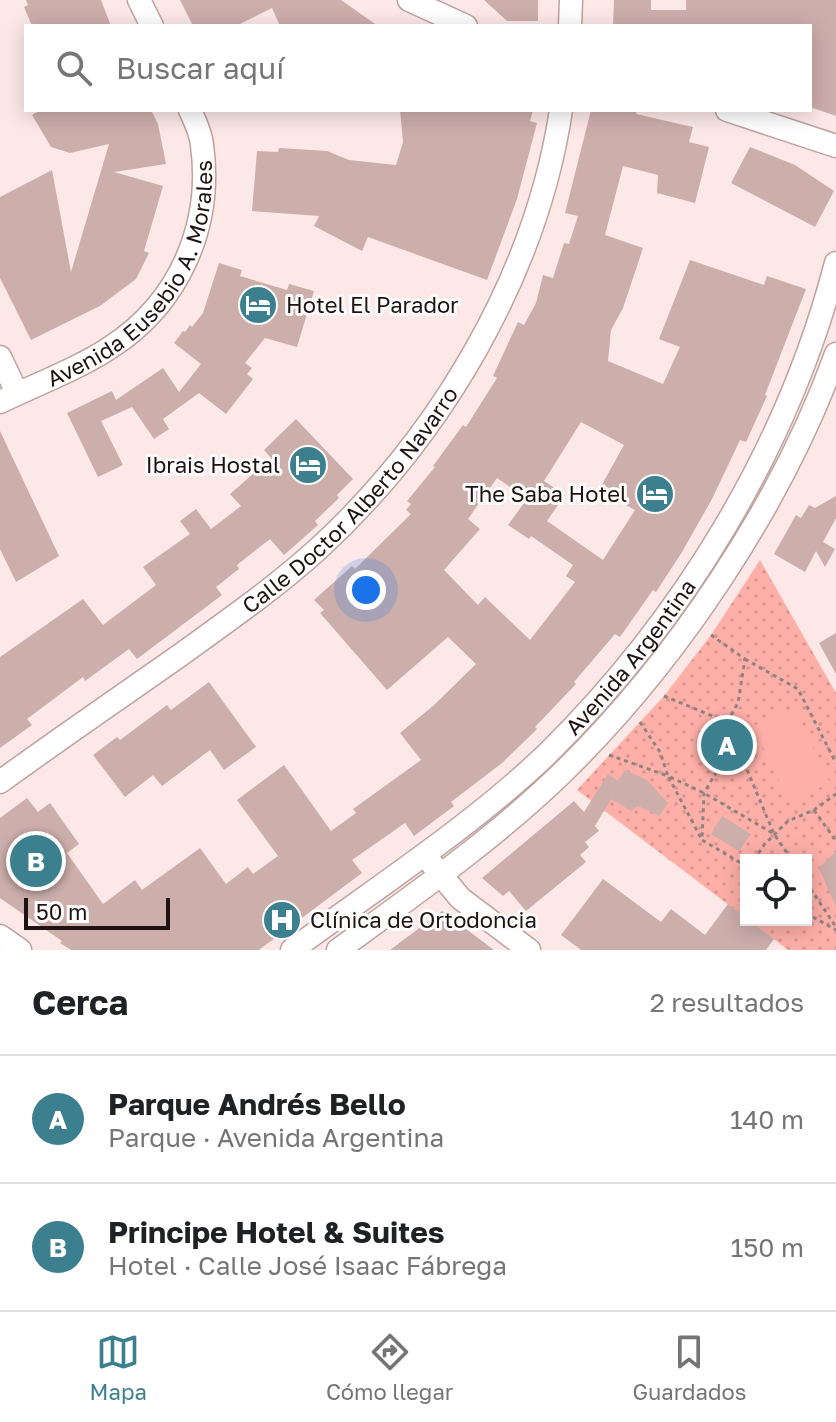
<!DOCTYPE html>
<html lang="es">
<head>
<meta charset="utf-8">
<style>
  body { margin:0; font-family:"Golos Text",sans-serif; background:#f2f2f2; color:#202124 }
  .controls { position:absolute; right:24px; bottom:24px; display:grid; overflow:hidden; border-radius:0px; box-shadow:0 4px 20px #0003 }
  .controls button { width:72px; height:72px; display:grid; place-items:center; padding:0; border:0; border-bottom:2px solid #e0e0e0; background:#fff; color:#202124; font:40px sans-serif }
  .scale { position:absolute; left:24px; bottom:20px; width:146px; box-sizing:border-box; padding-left:8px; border:4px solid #1e1312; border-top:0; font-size:22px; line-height:28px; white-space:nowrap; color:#1e1312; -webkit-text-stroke:6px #fbfbfb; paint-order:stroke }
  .you { position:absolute; left:366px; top:590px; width:28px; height:28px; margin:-20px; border:6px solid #fff; border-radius:50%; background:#1a73e8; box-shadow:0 0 0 12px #1a73e833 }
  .badge { display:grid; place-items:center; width:52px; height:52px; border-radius:50%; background:#3c808f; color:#fff; font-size:26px; font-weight:700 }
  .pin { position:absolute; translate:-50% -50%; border:4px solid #fff; box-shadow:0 2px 8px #0006 }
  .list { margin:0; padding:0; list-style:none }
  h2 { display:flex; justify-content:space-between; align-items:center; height:104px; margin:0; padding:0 32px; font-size:34px }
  h2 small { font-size:26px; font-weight:400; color:#757577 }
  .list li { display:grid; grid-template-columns:52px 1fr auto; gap:24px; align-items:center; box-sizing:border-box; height:128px; padding:0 32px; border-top:2px solid #e0e0e0 }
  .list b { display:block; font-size:30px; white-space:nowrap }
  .list p { margin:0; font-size:26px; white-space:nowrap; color:#757577 }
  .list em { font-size:26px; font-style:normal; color:#757577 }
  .icon { flex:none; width:44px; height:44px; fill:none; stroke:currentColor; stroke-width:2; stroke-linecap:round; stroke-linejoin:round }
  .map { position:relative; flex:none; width:836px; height:950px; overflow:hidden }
  .search { position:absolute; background:#fff; box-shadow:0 4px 20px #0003; left:24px; right:24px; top:24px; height:88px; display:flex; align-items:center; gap:20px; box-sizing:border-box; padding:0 28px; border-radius:0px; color:#757577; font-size:30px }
  .sheet { height:360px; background:#fff }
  nav { display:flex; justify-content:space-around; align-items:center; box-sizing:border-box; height:112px; border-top:2px solid #e0e0e0; background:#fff; font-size:22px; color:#757577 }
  nav a { display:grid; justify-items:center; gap:4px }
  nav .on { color:#3c808f }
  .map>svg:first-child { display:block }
  .grass { fill:url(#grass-dots) }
  .garden { fill:#feafa8 }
  .building { fill:#ccaeab; fill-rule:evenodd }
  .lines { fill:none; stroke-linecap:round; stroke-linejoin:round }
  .minor-casing { stroke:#bfa19d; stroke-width:25 }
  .path { stroke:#928381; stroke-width:3; stroke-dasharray:4 4; stroke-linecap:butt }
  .minor { stroke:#fff; stroke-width:22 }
  .labels { text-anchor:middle; stroke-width:6; stroke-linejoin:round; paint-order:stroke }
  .street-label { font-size:22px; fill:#1e1312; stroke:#fbfbfb }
  .poi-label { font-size:22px; fill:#1e1312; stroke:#fbfbfb; text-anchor:start }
</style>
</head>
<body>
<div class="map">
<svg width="836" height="950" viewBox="0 0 836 950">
  <defs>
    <pattern id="grass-dots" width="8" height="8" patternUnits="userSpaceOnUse" patternTransform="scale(2)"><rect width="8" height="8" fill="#feafa8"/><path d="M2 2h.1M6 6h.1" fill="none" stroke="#d99690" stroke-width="1.8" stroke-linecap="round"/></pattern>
  </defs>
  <rect width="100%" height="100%" fill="#fce9e7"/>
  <path class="grass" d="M 760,560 L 836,693 L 836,950 L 788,950 L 749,920 L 806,920 L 806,860 L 746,860 L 746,918 L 577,790 L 664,696 L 711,635 Z"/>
  <path class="garden" d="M 794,707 L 830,783 L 789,802 L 753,726 Z"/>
  <path class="building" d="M 26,0 L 101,0 L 111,26 L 32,26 L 24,7 L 28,5 Z
    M 180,0 L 341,0 L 378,26 L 280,26 L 272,8 L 236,26 L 193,26 Z
    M 484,0 L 538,0 L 538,21 L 507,21 Z
    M 614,0 L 651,0 L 651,10 L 686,10 L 686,0 L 836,0 L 836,116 L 810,107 L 810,26 L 613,26 Z
    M 41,110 L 151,110 L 158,124 L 166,164 L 114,172 L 163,186 L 144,251 L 149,253 L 136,279 L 100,306 L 31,340 L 0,278 L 0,197 L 52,170 L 71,272 L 109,144 L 70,153 L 51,147 L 32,115 Z
    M 400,110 L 533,110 L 530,121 L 537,123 L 517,199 L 487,280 L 368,237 L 362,251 L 314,226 L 319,216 L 252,211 L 257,151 L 278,152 L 279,148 L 327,151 L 349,160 L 396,165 L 403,142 Z
    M 591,110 L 637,110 L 636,114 L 693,127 L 689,142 L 709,147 L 695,203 L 657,193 L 658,175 L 623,166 L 605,235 L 643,248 L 623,308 L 611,330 L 608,361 L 663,384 L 680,347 L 659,339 L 690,260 L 764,285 L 767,276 L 806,289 L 765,395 L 767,396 L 746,442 L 740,440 L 712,499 L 682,552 L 656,592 L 653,590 L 620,637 L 615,634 L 574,682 L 576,684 L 535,727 L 537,729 L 502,763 L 451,802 L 454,806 L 414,836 L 405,823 L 352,860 L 362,873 L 259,950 L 71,950 L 60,943 L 62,941 L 0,898 L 0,818 L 27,798 L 38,812 L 50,803 L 79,844 L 67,853 L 103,904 L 135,880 L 142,890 L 200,848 L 226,884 L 248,867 L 253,874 L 278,856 L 237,800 L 284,765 L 331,831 L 356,813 L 353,809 L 421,760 L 400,733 L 433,706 L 476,664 L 448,637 L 387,690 L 320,613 L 324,610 L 314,600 L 352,566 L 355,569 L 411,514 L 406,510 L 411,504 L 407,501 L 435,467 L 433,466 L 463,425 L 466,427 L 497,378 L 493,376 L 518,322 L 524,325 L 536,303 L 543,275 L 553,278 L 564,243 L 569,244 L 578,216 L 565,213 ZM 581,422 L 624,445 L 599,490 L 635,510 L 603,560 L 547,521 L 565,495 L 544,481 ZM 497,478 L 527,499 L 508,525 L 529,539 L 531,536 L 573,565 L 566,576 L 575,582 L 530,640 L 485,597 L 478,605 L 444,570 L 480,529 L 468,519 Z
    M 750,147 L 795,165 L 834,191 L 815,227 L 731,183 Z
    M 219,263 L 242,270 L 240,276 L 287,290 L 289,284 L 314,291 L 297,347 L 265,338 L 245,363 L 252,368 L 247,374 L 253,379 L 226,414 L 199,393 L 163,419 L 169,429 L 154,439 L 132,407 L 101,421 L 123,465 L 98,477 L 67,413 L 112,391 L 116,400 L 163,368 L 179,392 L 201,364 L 174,343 L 183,331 L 185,332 L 190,325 L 192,327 L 203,313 Z
    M 296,419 L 353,479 L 337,495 L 339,498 L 315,521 L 318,525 L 284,555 L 270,539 L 237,565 L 239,569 L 216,587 L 222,595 L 137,659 L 129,649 L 85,681 L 83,677 L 27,719 L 32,725 L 0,748 L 0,657 L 83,599 L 103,625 L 156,585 L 143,567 L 190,534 L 180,521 L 196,509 L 211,529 L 241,506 L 230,494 L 271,458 L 264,450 Z
    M 0,431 L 59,556 L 16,582 L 0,549 Z
    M 836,496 L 836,518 L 823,542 L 835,549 L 825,567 L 816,551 L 805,572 L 774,554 L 796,515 L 801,518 L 809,505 L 815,508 Z
    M 836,633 L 836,674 L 819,643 Z
    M 209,682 L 256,747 L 224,770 L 210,750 L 162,786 L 153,775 L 125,797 L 93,755 L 117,737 L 120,740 L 167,705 L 171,710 Z
    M 625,770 L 647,780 L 668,803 L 659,816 L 638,806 L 631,811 L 611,799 L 595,826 L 599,831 L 585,842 L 589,847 L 580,855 L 586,862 L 526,911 L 509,891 L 503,896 L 482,878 L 574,801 L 584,812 L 608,774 L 618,781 Z
    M 722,816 L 751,834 L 739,851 L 711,834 Z
    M 836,851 L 836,907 L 819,868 Z
    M 603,879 L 661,922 L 671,909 L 705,935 L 728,904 L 774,939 L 766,950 L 581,950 L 561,935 Z
    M 442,911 L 494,950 L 390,950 Z"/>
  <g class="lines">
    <g class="minor-casing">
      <g id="minor">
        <path d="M 139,0 L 152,26"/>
        <path d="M 409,0 L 466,26"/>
        <path d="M 570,26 L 571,0"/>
        <path d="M 727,110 L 836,146"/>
        <path d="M 0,357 L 17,393"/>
        <path id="s1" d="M 0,402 C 35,385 80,368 111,347 C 179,303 213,226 202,145 C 201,133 195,121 190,110"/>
        <path id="s2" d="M 0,782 C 59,739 119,698 179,656 C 226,622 275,588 318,549 C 441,436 536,275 561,110"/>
        <path d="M 432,864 L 460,898 L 529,950"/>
        <path d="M 0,936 L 20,950"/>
        <path id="s3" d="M 292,950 C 376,888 472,826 547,754 C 683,620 788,448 836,263"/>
        <path d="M 338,950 C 415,894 494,839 562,773 C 676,662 782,504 836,354"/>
      </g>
    </g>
    <path class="path" d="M 711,635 L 745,659 L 738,703 L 727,722 L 724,759 L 704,793 L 702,840 L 746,866
      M 745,659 L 798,689 L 836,763
      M 664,696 L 727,722 L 774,834 L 792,860
      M 640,722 L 660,752 L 668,776 L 704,793 L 774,834
      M 609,755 L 668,776 L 702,840
      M 814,810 L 836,841
      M 754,860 L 764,845 L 788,821 L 814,810 L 836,794
      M 806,882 L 836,927
      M 806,913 L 836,930"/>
    <use href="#minor" class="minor"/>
  </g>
  <defs>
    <g id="hotel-disc" transform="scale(2)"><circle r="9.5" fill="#3c808f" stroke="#fbfbfb"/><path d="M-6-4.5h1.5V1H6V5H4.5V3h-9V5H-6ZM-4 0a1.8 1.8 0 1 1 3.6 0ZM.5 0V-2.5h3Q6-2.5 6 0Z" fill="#fff"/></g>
    <g id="hospital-disc" transform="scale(2)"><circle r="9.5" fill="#3c808f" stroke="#fbfbfb"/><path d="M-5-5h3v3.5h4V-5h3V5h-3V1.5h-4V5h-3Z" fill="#fff"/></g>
  </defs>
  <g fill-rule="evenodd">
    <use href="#hotel-disc" x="258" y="305"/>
    <use href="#hotel-disc" x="308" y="465"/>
    <use href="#hotel-disc" x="655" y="494"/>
    <use href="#hospital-disc" x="282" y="920"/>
  </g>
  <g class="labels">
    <g class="street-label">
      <text dy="8" stroke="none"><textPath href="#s1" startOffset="198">Avenida Eusebio A. Morales</textPath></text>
      <text dy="8" stroke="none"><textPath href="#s2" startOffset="452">Calle Doctor Alberto Navarro</textPath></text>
      <text dy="8" stroke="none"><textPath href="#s3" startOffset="450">Avenida Argentina</textPath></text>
    </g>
    <g class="poi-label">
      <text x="286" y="313">Hotel El Parador</text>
      <text x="280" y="473" text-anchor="end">Ibrais Hostal</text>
      <text x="627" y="502" text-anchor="end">The Saba Hotel</text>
      <text x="310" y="928">Clínica de Ortodoncia</text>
    </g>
  </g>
</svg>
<div class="controls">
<button><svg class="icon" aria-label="locate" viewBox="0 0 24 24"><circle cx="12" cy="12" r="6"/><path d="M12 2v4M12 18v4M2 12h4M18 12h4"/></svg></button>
</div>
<div class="scale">50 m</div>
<div class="you"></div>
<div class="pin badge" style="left:727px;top:745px">A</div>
<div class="pin badge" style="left:36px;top:861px">B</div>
<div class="search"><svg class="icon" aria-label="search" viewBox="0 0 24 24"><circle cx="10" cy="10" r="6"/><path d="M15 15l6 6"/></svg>Buscar aquí</div>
</div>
<section class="sheet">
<h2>Cerca<small>2 resultados</small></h2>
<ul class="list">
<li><span class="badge">A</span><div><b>Parque Andrés Bello</b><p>Parque · Avenida Argentina</p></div><em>140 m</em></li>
<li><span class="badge">B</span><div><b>Principe Hotel &amp; Suites</b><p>Hotel · Calle José Isaac Fábrega</p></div><em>150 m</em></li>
</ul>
</section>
<nav>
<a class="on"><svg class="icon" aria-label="map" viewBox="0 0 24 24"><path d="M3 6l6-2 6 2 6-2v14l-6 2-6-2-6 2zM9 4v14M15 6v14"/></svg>Mapa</a>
<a><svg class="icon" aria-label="directions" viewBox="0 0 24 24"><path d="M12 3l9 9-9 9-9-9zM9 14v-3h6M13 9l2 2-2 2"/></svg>Cómo llegar</a>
<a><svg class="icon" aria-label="saved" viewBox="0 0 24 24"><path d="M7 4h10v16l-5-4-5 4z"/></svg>Guardados</a>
</nav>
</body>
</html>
